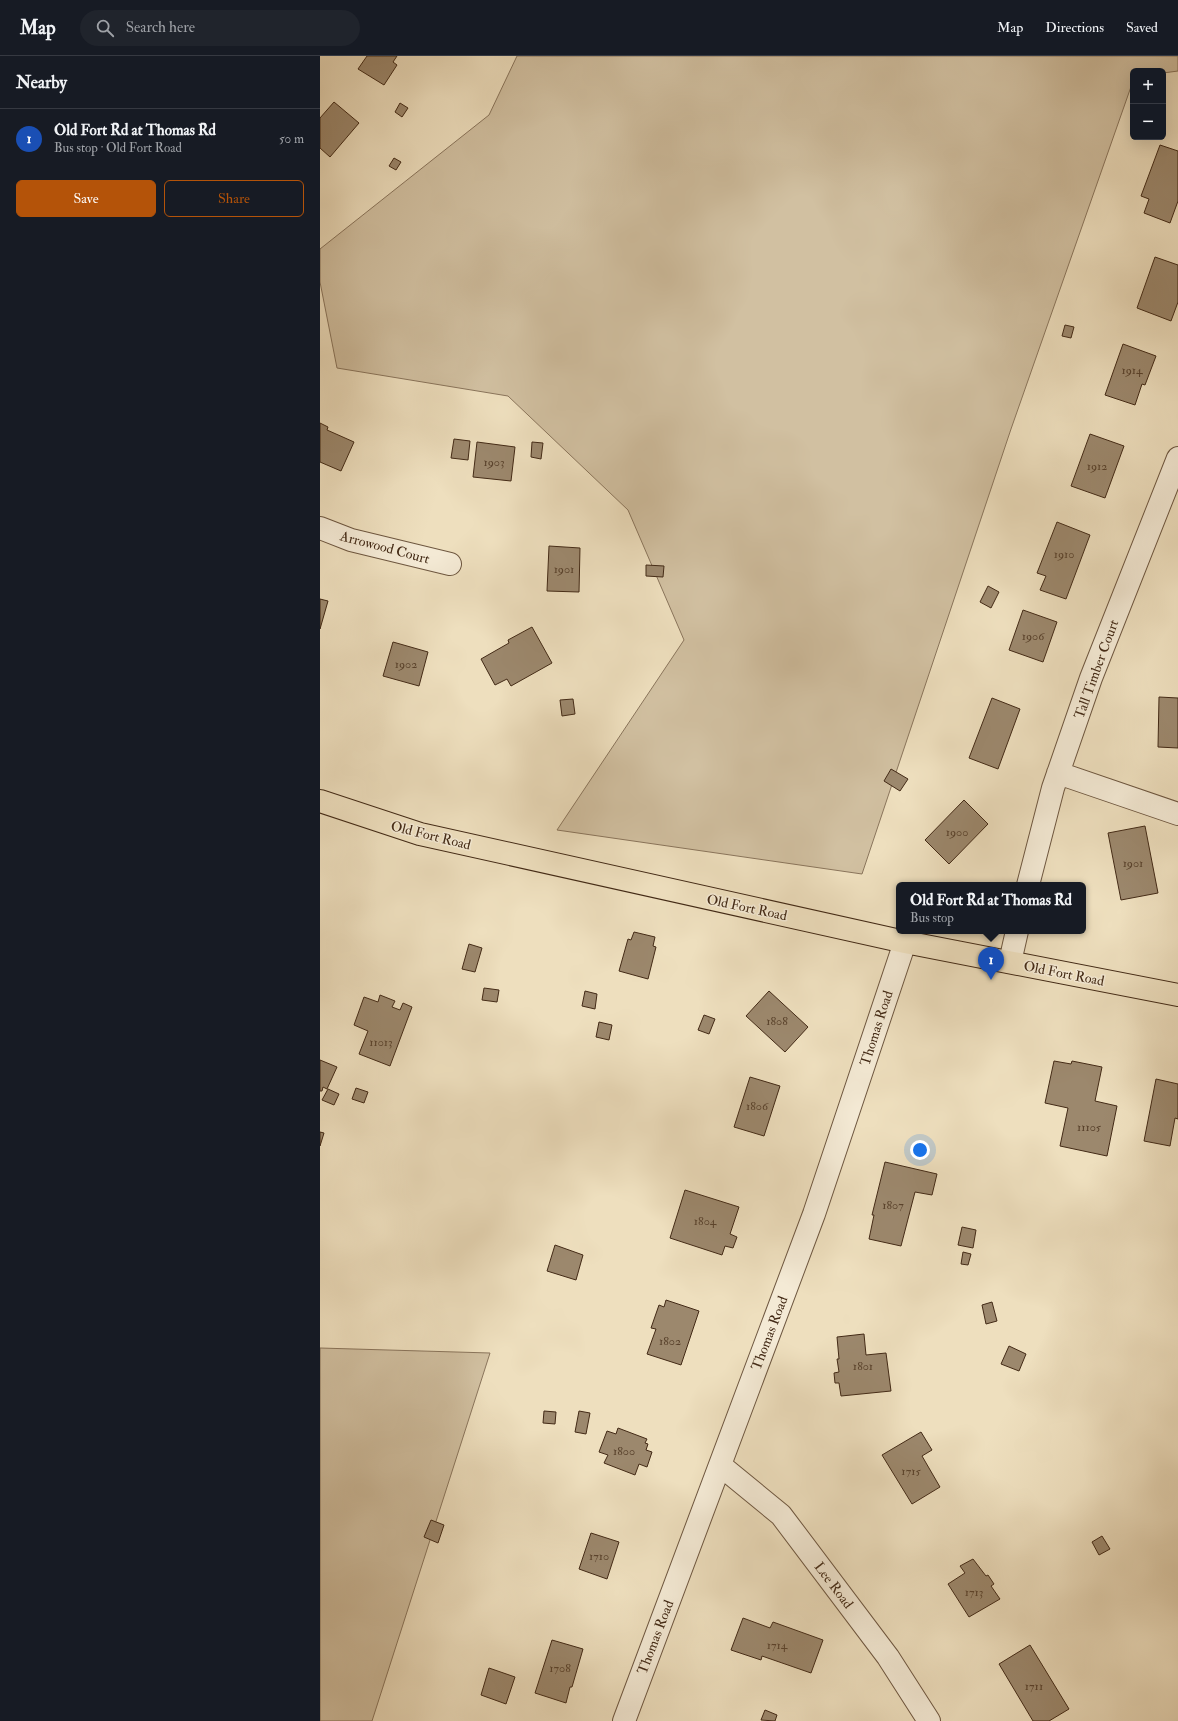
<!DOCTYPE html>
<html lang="en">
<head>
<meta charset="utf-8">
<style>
  body { margin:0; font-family:"IM FELL Double Pica",serif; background:#20242c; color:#f1f3f6 }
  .controls { position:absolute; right:12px; top:12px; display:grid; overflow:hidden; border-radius:6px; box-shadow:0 4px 16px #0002 }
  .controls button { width:36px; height:36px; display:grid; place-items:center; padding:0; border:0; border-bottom:1px solid #363941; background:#171b24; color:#f1f3f6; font:20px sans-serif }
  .you { position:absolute; left:600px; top:1094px; width:14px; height:14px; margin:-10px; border:3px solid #fff; border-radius:50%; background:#1a73e8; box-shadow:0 0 0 6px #1a73e833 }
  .badge { display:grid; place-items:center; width:26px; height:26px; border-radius:50%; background:#b45309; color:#fff; font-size:13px; font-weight:700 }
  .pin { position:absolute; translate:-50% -33px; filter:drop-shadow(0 1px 2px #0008) }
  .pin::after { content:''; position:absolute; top:21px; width:14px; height:12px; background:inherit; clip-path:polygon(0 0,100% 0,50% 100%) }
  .popup { position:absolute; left:576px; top:826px; width:190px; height:52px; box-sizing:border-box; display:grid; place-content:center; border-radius:6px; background:#171b24; filter:drop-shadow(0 1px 3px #0005); font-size:13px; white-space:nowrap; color:#9ea1a6 }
  .popup b { font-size:15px; color:#f1f3f6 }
  .popup::after { content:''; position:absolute; left:50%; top:100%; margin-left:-8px; border:8px solid transparent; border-top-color:#171b24 }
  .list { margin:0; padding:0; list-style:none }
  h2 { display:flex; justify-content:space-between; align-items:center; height:52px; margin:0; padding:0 16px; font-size:17px }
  h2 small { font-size:13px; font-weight:400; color:#9ea1a6 }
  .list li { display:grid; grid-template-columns:26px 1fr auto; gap:12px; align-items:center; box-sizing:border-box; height:60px; padding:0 16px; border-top:1px solid #363941 }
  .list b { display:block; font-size:15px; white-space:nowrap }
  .list p { margin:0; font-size:13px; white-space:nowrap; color:#9ea1a6 }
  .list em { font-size:13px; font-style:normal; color:#9ea1a6 }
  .actions { display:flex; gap:8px; padding:12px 16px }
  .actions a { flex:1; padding:9px 0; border:1px solid #b45309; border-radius:6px; text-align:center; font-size:14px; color:#b45309 }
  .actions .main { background:#b45309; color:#fff }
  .icon { flex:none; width:22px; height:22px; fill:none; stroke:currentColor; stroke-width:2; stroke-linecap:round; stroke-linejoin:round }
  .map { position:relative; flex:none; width:858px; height:1665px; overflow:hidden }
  header { display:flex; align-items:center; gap:24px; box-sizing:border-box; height:56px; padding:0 20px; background:#171b24; border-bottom:1px solid #363941 }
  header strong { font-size:19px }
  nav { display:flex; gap:22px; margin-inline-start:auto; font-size:14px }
  .search { width:280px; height:36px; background:#20242c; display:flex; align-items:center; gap:10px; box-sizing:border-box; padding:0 14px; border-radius:22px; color:#9ea1a6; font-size:15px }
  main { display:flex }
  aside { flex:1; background:#171b24 }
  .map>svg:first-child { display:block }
  .green { fill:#d1c0a1; stroke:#8a755c }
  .building { fill:#9c886d; stroke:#432a16 }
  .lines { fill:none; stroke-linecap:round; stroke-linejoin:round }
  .minor-casing { stroke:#6e5740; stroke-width:24 }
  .major-casing { stroke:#432a16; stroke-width:24 }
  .minor { stroke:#f4ead5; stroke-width:22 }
  .major { stroke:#eedfbe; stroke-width:22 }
  .labels { text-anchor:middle; stroke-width:3; stroke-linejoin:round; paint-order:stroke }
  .number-label { font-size:12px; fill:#59422c }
  .street-label { font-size:14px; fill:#432a16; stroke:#f4ead5 }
</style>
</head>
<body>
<header>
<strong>Map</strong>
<div class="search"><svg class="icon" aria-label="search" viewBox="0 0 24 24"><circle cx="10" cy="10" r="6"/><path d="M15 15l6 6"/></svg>Search here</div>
<nav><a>Map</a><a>Directions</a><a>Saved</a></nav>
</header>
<main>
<aside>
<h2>Nearby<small></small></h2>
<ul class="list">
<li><span class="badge" style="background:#1a4fb4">1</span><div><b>Old Fort Rd at Thomas Rd</b><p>Bus stop · Old Fort Road</p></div><em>50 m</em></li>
</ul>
<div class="actions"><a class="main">Save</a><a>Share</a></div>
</aside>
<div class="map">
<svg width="858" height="1665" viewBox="0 0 858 1665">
  <rect width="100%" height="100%" fill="#eedfbe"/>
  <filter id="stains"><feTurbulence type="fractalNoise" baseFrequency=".005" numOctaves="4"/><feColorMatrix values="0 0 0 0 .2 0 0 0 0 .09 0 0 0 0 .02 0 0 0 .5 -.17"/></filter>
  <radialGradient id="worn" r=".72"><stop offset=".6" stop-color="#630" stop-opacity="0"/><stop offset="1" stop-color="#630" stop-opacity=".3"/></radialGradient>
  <path class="green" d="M 197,0 L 858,0 L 858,15 L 843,17 L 843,15 L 813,15 L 813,25 L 691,373 L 542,818 L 237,774 L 364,584 L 308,454 L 188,340 L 17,312 L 0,226 L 0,193 L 169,59 Z
    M 0,1292 L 170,1297 L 52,1665 L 0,1665 Z"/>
  <path class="building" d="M 47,0 L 77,0 L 73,6 L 77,9 L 64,29 L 38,13 Z
    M 14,46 L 39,67 L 10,101 L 0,92 L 0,62 Z
    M 80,47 L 88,52 L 82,61 L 75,56 Z
    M 840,89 L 858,95 L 858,145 L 850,167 L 824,157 L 829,143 L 821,140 Z
    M 74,102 L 81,106 L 76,114 L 69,110 Z
    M 835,201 L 858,209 L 858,246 L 851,265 L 817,252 Z
    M 745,269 L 754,271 L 751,282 L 742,280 Z
    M 803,288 L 836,300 L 825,329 L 822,328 L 815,349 L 785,339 Z
    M 0,367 L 8,371 L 7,374 L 34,386 L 21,415 L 0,406 Z
    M 770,378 L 804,390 L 785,442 L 751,430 Z
    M 134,383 L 150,385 L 148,404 L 131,402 Z
    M 157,386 L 195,391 L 191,425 L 153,421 Z
    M 212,386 L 223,387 L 221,403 L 211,401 Z
    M 737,466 L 770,479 L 746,543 L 720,534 L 726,520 L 717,517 Z
    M 229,490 L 260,492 L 259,536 L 227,535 Z
    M 326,509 L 344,510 L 343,521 L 326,520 Z
    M 668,530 L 679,536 L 671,552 L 660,546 Z
    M 0,543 L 8,545 L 0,573 Z
    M 703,554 L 737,566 L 723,606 L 689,594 Z
    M 212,571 L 232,607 L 191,630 L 187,623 L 175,629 L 161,603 L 189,587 L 188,584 Z
    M 73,586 L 108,596 L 99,630 L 63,620 Z
    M 839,641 L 858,642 L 858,692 L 838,691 Z
    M 672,642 L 700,653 L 678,713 L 649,702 Z
    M 253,643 L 255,658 L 242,660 L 240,644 Z
    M 571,713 L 588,723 L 580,735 L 564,725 Z
    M 644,744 L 668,768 L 629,808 L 605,784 Z
    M 825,770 L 838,837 L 801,844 L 788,777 Z
    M 314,876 L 335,881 L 333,890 L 336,891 L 328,923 L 299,915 L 308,883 L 311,884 Z
    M 149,888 L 162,892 L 155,916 L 142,913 Z
    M 164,932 L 179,934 L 177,946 L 162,944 Z
    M 265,935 L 277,938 L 275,953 L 262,950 Z
    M 449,935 L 488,971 L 465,996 L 426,960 Z
    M 60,939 L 75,945 L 72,951 L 80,954 L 83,947 L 92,951 L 70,1010 L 39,998 L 48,975 L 34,969 L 44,941 L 58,946 Z
    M 384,959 L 395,963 L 389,978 L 378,974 Z
    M 279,966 L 292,969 L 289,984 L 276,981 Z
    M 0,1004 L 17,1011 L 7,1033 L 3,1031 L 2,1035 L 0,1035 Z
    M 734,1005 L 751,1008 L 752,1005 L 782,1011 L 775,1045 L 797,1050 L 787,1100 L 740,1090 L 748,1052 L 725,1047 Z
    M 430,1021 L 460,1030 L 444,1080 L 414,1071 Z
    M 836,1023 L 858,1028 L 858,1063 L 855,1062 L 850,1090 L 824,1085 Z
    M 36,1032 L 48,1036 L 44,1047 L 32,1043 Z
    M 8,1033 L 19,1038 L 14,1049 L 2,1044 Z
    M 0,1076 L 4,1077 L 0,1090 Z
    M 565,1106 L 617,1118 L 612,1139 L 595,1136 L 581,1190 L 549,1183 L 554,1159 L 552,1159 Z
    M 365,1134 L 419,1151 L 410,1178 L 417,1181 L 413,1192 L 405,1190 L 402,1199 L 350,1182 Z
    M 642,1171 L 656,1174 L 653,1192 L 638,1189 Z
    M 235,1189 L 263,1199 L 256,1224 L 227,1215 Z
    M 643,1196 L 651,1198 L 648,1209 L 641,1208 Z
    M 346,1244 L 379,1255 L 361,1309 L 327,1298 L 336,1273 L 331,1272 L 339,1249 L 344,1251 Z
    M 672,1246 L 677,1265 L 666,1268 L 662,1249 Z
    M 544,1278 L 546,1299 L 566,1297 L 571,1335 L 521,1340 L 519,1327 L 515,1327 L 514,1317 L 519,1316 L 517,1303 L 519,1303 L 517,1281 Z
    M 689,1290 L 706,1298 L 699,1315 L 681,1308 Z
    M 224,1355 L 236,1356 L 235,1368 L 223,1367 Z
    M 259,1355 L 270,1357 L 266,1378 L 255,1376 Z
    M 298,1372 L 327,1383 L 325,1387 L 328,1388 L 326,1394 L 332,1396 L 327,1411 L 319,1408 L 315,1419 L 284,1407 L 288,1399 L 279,1396 L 287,1375 L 296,1378 Z
    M 601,1376 L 612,1394 L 602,1400 L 620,1431 L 592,1448 L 562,1399 Z
    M 111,1464 L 124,1469 L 118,1487 L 104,1481 Z
    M 271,1477 L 299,1486 L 287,1523 L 259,1513 Z
    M 782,1480 L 790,1493 L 779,1499 L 772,1486 Z
    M 653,1503 L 666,1520 L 668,1519 L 674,1528 L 671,1530 L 680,1543 L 649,1561 L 628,1528 L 645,1517 L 640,1510 Z
    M 423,1562 L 450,1572 L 453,1566 L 503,1584 L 491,1617 L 442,1600 L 441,1604 L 411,1594 Z
    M 232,1584 L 263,1593 L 252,1631 L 250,1631 L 246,1647 L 215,1637 Z
    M 710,1589 L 749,1653 L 729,1665 L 713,1665 L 679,1608 Z
    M 169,1612 L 195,1621 L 186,1648 L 161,1639 Z
    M 445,1654 L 457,1659 L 455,1665 L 441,1664 Z"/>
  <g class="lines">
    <g class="minor-casing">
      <path id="minor" d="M 0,472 L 31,484 L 130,508
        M 738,717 L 858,758
        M 708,829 L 733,732 L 771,622 L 858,402
        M 690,906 L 697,875
        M 400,1409 L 461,1459 L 568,1601 L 609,1665
        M 304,1665 L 494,1158 L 585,886"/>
    </g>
    <g class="major-casing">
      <path id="major" d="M 0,745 L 100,778 L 585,886 L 858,939"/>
    </g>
    <use href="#minor" class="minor"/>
    <use href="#major" class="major"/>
  </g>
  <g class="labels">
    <g class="number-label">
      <text x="812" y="318">1914</text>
      <text x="174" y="410">1903</text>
      <text x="777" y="414">1912</text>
      <text x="744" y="502">1910</text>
      <text x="244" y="517">1901</text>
      <text x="713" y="584">1906</text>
      <text x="86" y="612">1902</text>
      <text x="637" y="780">1900</text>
      <text x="813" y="811">1901</text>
      <text x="457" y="969">1808</text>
      <text x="61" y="990">11013</text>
      <text x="437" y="1054">1806</text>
      <text x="769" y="1075">11105</text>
      <text x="573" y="1153">1807</text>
      <text x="385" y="1169">1804</text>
      <text x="350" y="1289">1802</text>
      <text x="543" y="1314">1801</text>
      <text x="304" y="1399">1800</text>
      <text x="591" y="1419">1715</text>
      <text x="279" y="1504">1710</text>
      <text x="654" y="1540">1713</text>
      <text x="457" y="1593">1714</text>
      <text x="240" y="1616">1708</text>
      <text x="714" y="1634">1711</text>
    </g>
    <g class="street-label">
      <text transform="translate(65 491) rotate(15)" y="5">Arrowood Court</text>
      <text transform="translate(776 613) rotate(-70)" y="5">Tall Timber Court</text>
      <text transform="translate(111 779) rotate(14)" y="5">Old Fort Road</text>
      <text transform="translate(427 851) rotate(12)" y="5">Old Fort Road</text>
      <text transform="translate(744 917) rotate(11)" y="5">Old Fort Road</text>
      <text transform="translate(556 972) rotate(-72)" y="5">Thomas Road</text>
      <text transform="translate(449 1277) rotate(-69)" y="5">Thomas Road</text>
      <text transform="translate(514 1529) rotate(53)" y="5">Lee Road</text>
      <text transform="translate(335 1581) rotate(-69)" y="5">Thomas Road</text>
    </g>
  </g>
  <rect width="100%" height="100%" filter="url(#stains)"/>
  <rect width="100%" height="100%" fill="url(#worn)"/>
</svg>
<div class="controls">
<button>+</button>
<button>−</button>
</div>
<div class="you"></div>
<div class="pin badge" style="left:671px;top:924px;background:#1a4fb4">1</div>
<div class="popup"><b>Old Fort Rd at Thomas Rd</b>Bus stop</div>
</div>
</main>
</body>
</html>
